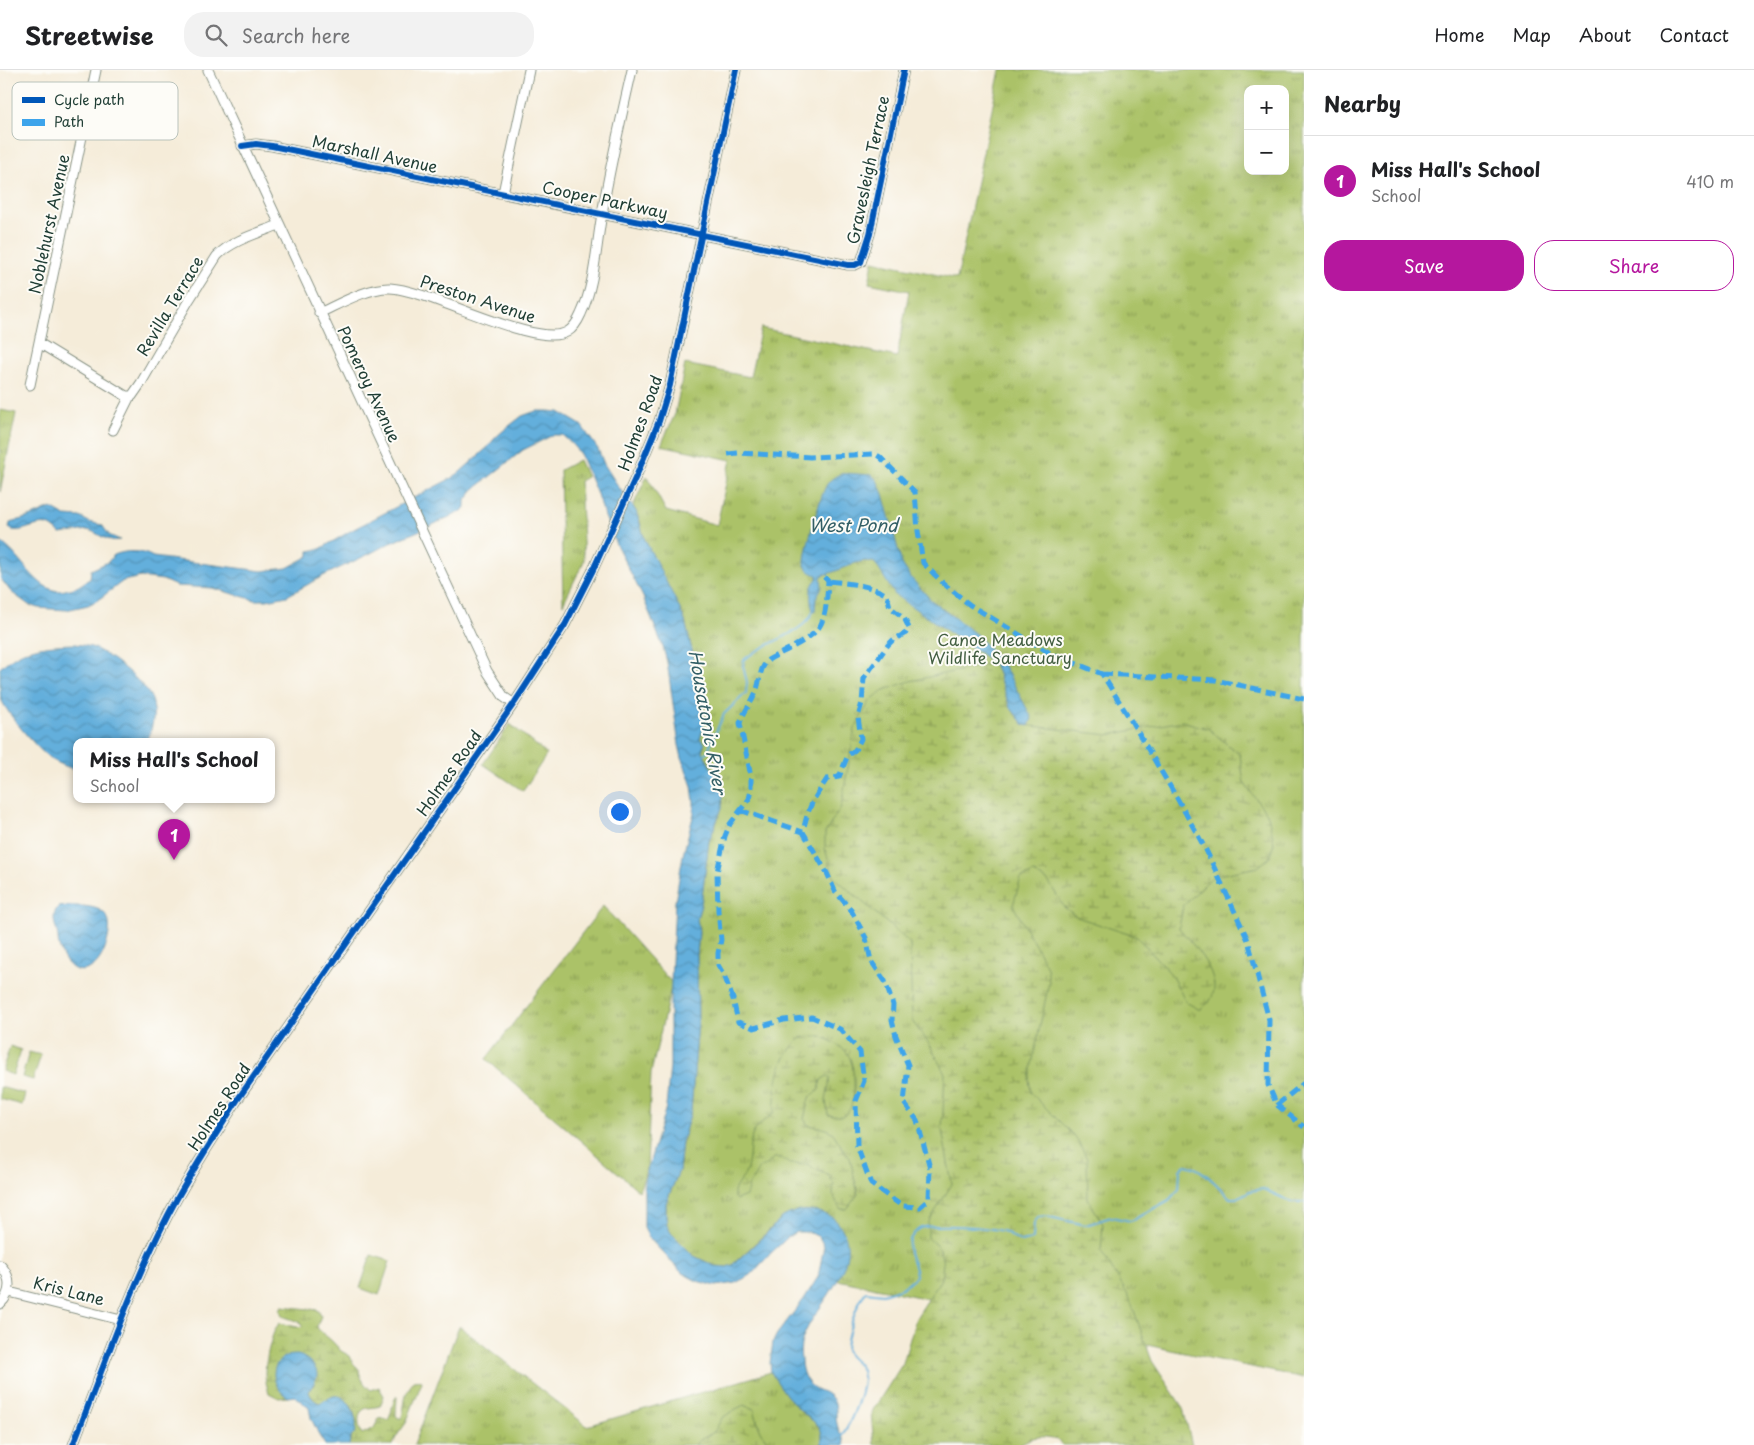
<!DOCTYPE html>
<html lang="en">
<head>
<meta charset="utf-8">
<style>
  body { margin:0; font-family:"Playpen Sans",sans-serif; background:#f2f2f2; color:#202124 }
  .controls { position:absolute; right:15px; top:15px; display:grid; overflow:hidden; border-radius:10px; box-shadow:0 5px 20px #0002 }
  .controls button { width:45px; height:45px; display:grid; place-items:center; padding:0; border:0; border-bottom:1px solid #e0e0e0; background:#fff; color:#202124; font:25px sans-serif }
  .you { position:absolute; left:619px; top:741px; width:18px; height:18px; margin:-12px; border:4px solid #fff; border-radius:50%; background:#1a73e8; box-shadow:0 0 0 8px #1a73e833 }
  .badge { display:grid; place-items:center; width:32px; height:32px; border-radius:50%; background:#b5179e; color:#fff; font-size:16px; font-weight:700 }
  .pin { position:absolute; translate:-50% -41px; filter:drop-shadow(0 1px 2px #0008) }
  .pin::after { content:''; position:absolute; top:26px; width:18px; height:15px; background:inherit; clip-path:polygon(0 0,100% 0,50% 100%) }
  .popup { position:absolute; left:73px; top:668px; width:202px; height:65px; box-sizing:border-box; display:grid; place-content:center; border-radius:10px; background:#fff; filter:drop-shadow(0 1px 4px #0005); font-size:16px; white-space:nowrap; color:#757577 }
  .popup b { font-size:19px; color:#202124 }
  .popup::after { content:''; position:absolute; left:50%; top:100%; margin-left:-10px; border:10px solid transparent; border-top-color:#fff }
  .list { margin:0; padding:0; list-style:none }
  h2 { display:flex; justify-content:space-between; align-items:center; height:65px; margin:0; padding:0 20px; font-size:21px }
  h2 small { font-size:16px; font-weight:400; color:#757577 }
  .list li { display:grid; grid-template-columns:32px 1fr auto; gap:15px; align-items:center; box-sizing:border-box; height:90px; padding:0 20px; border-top:1px solid #e0e0e0 }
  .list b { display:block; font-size:19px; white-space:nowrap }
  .list p { margin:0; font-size:16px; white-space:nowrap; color:#757577 }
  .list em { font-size:16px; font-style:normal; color:#757577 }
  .actions { display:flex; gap:10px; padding:15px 20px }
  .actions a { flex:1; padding:11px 0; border:1px solid #b5179e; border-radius:20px; text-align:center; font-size:18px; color:#b5179e }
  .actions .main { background:#b5179e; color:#fff }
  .icon { flex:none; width:28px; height:28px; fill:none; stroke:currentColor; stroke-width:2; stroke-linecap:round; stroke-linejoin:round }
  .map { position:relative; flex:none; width:1304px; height:1375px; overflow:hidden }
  header { display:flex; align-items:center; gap:30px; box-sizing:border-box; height:70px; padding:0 25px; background:#fff; border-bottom:1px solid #e0e0e0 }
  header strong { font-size:24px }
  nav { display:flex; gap:28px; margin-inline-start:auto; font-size:18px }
  .search { width:350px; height:45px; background:#f2f2f2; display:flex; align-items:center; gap:12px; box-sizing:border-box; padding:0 18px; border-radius:20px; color:#757577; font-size:19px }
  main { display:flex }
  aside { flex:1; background:#fff }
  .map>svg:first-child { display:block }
  .grass { fill:url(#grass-tufts); stroke:#65804e; fill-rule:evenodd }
  .wetland { fill:url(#wetland-marsh); stroke:#65804e }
  .pitch { fill:#abc268; stroke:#65804e }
  .water { fill:url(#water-waves); stroke:#417688 }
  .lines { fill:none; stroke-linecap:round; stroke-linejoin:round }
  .stream { stroke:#63afdc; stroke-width:2 }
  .minor-casing { stroke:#8a9486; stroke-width:11 }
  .minor { stroke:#fff; stroke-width:9 }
  .quiet { stroke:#3da4eb; stroke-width:5; stroke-dasharray:10 5; stroke-linecap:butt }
  .cycleway-casing { stroke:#fdfcf7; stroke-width:9 }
  .cycleway { stroke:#0057b8; stroke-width:6 }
  .labels { text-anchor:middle; stroke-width:4; stroke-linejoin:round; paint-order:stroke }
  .street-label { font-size:16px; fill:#1f3d34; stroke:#fdfcf7 }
  .park-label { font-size:16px; fill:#425e41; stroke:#fdfcf7 }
  .water-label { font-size:18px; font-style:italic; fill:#335f66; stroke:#fdfcf7 }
  .key { fill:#fdfcf7; stroke:#bac3bc; stroke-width:1 }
  .key-label { font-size:14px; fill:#1f3d34 }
</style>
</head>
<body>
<header>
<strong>Streetwise</strong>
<div class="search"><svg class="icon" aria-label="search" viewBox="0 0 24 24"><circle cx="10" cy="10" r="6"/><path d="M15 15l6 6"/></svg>Search here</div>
<nav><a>Home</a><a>Map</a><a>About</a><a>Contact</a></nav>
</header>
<main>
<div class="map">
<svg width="1304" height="1375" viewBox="0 0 1304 1375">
  <defs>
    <pattern id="grass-tufts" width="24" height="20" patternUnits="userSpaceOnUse" patternTransform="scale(1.25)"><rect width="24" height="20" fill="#abc268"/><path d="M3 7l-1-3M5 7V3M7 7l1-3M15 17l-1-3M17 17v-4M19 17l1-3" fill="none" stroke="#8b9f56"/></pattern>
    <pattern id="wetland-marsh" width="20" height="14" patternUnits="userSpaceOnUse" patternTransform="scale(1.25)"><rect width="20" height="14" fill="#abc268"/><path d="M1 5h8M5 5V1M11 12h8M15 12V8" fill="none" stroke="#8b9f56"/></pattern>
    <pattern id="water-waves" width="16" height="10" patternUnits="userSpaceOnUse" patternTransform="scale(1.25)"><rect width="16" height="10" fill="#63afdc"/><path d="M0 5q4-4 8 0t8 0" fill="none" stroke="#5190b3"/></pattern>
  </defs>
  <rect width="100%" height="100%" fill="#fdfcf7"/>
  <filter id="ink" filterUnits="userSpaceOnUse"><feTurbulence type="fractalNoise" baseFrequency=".02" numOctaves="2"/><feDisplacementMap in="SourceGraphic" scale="10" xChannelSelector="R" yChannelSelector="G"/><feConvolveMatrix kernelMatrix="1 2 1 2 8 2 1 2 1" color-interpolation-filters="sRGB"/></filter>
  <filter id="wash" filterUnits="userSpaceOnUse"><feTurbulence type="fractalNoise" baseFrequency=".0096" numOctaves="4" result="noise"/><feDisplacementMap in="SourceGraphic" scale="20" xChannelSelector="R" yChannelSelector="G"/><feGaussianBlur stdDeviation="1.12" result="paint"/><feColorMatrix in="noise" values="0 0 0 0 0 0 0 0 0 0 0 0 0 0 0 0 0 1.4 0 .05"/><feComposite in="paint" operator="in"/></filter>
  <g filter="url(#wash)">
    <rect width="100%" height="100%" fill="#f5ecd9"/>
    <path class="grass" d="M 1000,0 L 1304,0 L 1304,1308 L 838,1210 L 846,1187 L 812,1140 L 784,1146 L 732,1195 L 727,1197 L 715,1196 L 694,1186 L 671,1163 L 667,1155 L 666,1133 L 679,1101 L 682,1072 L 691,1041 L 698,952 L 697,885 L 699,862 L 697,848 L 701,835 L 709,771 L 720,744 L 717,704 L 710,696 L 702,680 L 704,676 L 700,669 L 704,652 L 700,637 L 693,585 L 685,551 L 678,535 L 650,482 L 642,461 L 640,451 L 633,436 L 647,406 L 666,441 L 717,455 L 731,390 L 661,375 L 675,344 L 685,294 L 750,307 L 761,258 L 897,287 L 909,221 L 869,213 L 873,191 L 957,209 ZM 1248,19 L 1285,19 L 1285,101 L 1248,101 Z
      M 0,340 L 16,343 L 0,422 Z
      M 579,390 L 587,407 L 580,411 L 584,491 L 563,534 L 560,400 Z
      M 510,654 L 547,684 L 523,721 L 483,694 Z
      M 603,836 L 672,913 L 651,1003 L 647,1098 L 639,1121 L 486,989 Z
      M 459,1256 L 587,1356 L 771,1302 L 787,1326 L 802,1342 L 818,1355 L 822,1363 L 822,1375 L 414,1375 Z"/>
    <path class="wetland" d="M 994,593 L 1010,637 L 1024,655 L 1108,665 L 1182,651 L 1209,659 L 1240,685 L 1244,713 L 1268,745 L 1274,773 L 1270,787 L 1258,797 L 1213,806 L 1183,836 L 1179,858 C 1193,875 1224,907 1211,929 C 1209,933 1203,937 1200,940 L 1186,932 L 1170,903 L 1137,867 L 1077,847 L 1064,837 L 1048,811 L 1034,803 L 1021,808 L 1013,835 L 1047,897 L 1049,912 L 1029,1009 L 1031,1023 L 1077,1069 L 1087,1089 L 1088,1129 L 1103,1154 L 1101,1181 L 1129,1227 L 1152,1291 L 1183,1338 L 1192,1375 L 1062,1375 L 1057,1369 C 1040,1365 1034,1366 1018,1375 L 874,1375 L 871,1343 L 903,1293 L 916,1248 L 941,1209 L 943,1194 L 940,1179 L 928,1168 L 928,1153 L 952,1114 L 942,1060 L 945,1004 L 930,975 L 912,951 L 910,873 L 834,807 L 825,779 L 825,763 L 841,737 L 855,658 L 870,631 L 882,621 L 910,611 Z
      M 821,966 C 830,971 841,975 847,983 C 856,994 857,1033 847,1043 C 842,1048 835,1046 828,1045 L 826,1031 L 830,1008 L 827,1006 L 821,1010 L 819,1020 L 809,1028 L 804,1049 L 808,1055 L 827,1059 L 833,1063 L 845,1082 L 850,1088 L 858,1124 L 847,1139 L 840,1139 L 833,1125 L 834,1114 L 828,1105 L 816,1100 L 808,1094 L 789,1094 C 784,1089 780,1087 773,1088 L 767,1095 L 760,1097 L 749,1115 L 746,1126 L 736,1130 L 734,1128 C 733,1115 740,1114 745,1104 C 751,1093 748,1070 754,1062 C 759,1053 767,1049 774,1043 C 776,1018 776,995 793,976 C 796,972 799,968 805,967 C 810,966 816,966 821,966 Z
      M 282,1236 L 318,1240 L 321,1246 L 317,1256 L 318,1259 L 333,1272 L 341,1281 L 350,1286 L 353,1293 L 359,1299 C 359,1306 365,1316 371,1320 L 379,1317 L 384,1326 L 380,1336 C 375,1338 366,1337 363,1340 C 356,1345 359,1360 362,1364 L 374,1358 L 379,1348 L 388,1350 C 393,1342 391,1333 397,1326 L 396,1345 L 398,1348 L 402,1348 L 406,1324 L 413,1311 L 421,1310 L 422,1312 L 406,1353 L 396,1367 L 393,1375 L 350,1375 C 352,1363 361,1344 348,1333 C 344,1330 338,1328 334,1326 L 320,1333 L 315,1331 L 309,1323 L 310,1318 L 314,1315 L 314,1296 C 304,1287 297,1282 283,1288 L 276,1298 L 283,1324 L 288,1327 L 279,1328 L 269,1323 C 267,1317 265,1309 265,1303 C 265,1293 272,1258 280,1253 L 297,1257 L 303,1256 L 302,1253 L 282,1246 L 280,1239 Z
      M 744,1335 L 754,1339 L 759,1357 L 769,1375 L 695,1375 L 698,1371 L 714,1362 L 722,1348 L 734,1340 Z"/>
    <path class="pitch" d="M 10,976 L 21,980 L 13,1005 L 2,1001 Z
      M 29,982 L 41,985 L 33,1010 L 22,1007 Z
      M 0,1017 L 25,1024 L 22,1035 L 0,1029 Z
      M 371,1185 L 390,1191 L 379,1225 L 360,1218 Z"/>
    <path class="water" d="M 536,341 L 548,341 L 559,342 L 581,355 L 598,379 L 604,394 L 618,416 L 636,441 L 645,470 L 678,535 L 685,551 L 693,585 L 700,637 L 705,652 L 700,669 L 705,673 L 702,680 L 710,696 L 718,706 L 723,726 L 722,738 L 709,771 L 701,835 L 697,848 L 699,862 L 697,885 L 698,952 L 691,1041 L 682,1072 L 679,1101 L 666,1133 L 666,1146 L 667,1155 L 671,1163 L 694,1186 L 715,1196 L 727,1197 L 732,1195 C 745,1184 757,1172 769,1161 C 774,1156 779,1149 785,1146 C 797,1139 810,1139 822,1143 C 832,1146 837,1150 842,1159 C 864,1196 813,1237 803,1268 C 800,1275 800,1283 801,1290 C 801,1302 806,1314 816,1319 C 822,1322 828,1323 832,1328 C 838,1336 835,1346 837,1354 C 838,1362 844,1367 845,1375 L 822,1375 L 822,1363 L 818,1355 L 802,1342 L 787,1326 L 775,1309 L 771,1302 L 770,1293 L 773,1272 L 777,1264 L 804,1229 L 818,1207 L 824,1176 L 819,1167 L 809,1162 L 796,1162 L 788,1167 L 771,1183 L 751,1205 L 735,1213 L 716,1216 L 697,1211 L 682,1203 L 649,1168 L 644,1158 L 644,1111 L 666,1037 L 670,997 L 670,932 L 675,832 L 683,785 L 694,743 L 694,732 L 692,716 L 682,688 L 679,675 L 667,592 L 663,577 L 643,527 L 615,472 L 604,444 L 599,429 L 580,384 L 571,373 L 562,365 L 553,365 L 523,380 L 473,420 L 465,432 L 465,437 L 462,441 L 430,456 L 390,473 L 369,484 L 325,505 L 287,526 L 267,530 L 255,530 L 212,518 L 176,516 L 163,510 L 141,507 L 123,511 L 98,530 L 88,535 L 66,540 L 38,538 L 29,535 L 11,522 L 1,509 L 0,472 C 20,483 33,517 58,521 C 63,521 69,519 74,518 C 79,517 85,511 90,509 L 91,500 L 108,492 L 114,485 C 127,480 141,480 153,487 L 262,501 L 287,498 L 309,486 L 309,481 L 320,479 L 352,460 L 450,409 L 459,403 L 488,377 L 494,369 L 504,360 L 522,346 Z
      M 844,403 L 872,405 L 877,410 L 883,424 L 902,494 L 912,509 L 931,530 L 977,565 L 1004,596 L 1032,648 L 1029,656 L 1024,655 L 1010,637 L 994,593 L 895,525 L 875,493 C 859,486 840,502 823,505 L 821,508 L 822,517 L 816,528 L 815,541 L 813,541 C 810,530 808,518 817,509 L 817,505 C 812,503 807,501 805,495 C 803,485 820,428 826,416 C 830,409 836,405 844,403 Z
      M 51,438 L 65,446 L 80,447 L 89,452 L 102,455 L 109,465 L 120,470 C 105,473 100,463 88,460 L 60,464 C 56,460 52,456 47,455 C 35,452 18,466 9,458 L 10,453 L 32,446 Z
      M 75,574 C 82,575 89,576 94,578 C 110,585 150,616 153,633 C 155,645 152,660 147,671 L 76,671 L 76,700 C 68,697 59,694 51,689 C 37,679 8,645 1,629 C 0,621 0,607 0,598 C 23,576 45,575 75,574 Z
      M 70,836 C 81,836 98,835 106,845 C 115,857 104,890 92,897 C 73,910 59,886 58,869 C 58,858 49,849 58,837 Z
      M 298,1285 C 302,1286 305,1288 309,1291 C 322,1303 317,1308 309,1321 C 309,1326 315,1332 320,1333 C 324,1330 329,1327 334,1326 C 347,1323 356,1344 356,1354 C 356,1357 355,1360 356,1362 L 351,1367 L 350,1375 L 325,1375 L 320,1367 L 311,1348 L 309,1338 L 295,1326 L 288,1327 C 272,1318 268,1295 285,1287 C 289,1285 294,1285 298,1285 Z"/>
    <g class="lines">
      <path class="stream" d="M 704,684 L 707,682 L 724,644 L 746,623 L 747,612 L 743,596 L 744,590 C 761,573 806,564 813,541
        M 841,1367 C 850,1354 869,1314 861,1298 C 857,1291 849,1288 846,1280 C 846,1267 857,1231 866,1222 L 883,1224 L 902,1218 L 916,1206 C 916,1194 906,1185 909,1173 C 910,1167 916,1160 921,1158 C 936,1153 990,1157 1005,1162 C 1010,1164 1016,1169 1021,1172 L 1033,1169 L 1034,1153 L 1038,1147 L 1045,1146 L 1086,1155 L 1111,1147 L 1131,1151 L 1169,1130 L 1179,1119 L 1180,1100 L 1185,1095 C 1203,1097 1217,1116 1230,1128 L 1237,1128 L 1250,1121 L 1263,1119 L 1292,1132 L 1304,1132"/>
    </g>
  </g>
  <g filter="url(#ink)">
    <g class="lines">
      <g class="minor-casing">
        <path id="minor" d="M 208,0 L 487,601 L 504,627 L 514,634
          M 242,76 L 256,74 L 272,76 L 848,195 L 855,195 L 861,192 L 870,164 L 904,0
          M 503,123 L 529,0
          M 319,243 C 339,234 369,217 390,218 C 430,220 536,279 567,262 C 574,258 578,251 581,244 C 595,214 596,177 602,144 C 610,96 621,48 632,0
          M 39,273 L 126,326 L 130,326
          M 30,315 L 96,0
          M 113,360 L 130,326 L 132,326 L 141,313 L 189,230 L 217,186 C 232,170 259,163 279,155
          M 0,1195 C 12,1207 12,1223 0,1234
          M 9,1222 L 121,1250
          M 73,1375 C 102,1301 128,1225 164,1153 C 185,1110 213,1070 238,1029 L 515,632 L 565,555 L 592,502 L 638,402 L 659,351 L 670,315 L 736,0"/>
      </g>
      <use href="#minor" class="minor"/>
      <path class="quiet" d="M 728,384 L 738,383 L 810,387 L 875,384 L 880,387 L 915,422 L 918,461 L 923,493 L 943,513 L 970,535 L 1050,583 L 1102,604 L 1127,644 L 1177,728 L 1206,780 L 1248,870 L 1269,950 L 1268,1015 L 1277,1035 L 1304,1057
        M 824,507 L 828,511 C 827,525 827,541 821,554 C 813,570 783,581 768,590 C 758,600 761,612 755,624 C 751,634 744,641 740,653 L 751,707 L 751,720 L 749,729 L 730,754 L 725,766 L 717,802 L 718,841 L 721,870 L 718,883 L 718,895 L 724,905 L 733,929 L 738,952 L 754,958 L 784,950 L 812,947 L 840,959 L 860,982 L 864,1011 L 856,1031 L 857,1076 L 871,1114 L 902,1136 L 920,1137 L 929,1129 L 930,1098 L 917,1050 L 904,1033 L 908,995 L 896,966 L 892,950 L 893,935 L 885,911 L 871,891 L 866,868 L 851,840 L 835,821 L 827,803 L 803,762 C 808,737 813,730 827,709 L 839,707 L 848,685 L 855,680 L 861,669 L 858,647 L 862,633 L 864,608 L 888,575 L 893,570 L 906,563 L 909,558 L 904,548 L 890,537 L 887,525 C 871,515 847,513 828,511
        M 1102,604 L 1215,610 L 1304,629
        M 740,740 L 803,762
        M 1277,1035 L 1304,1013"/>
      <g class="cycleway-casing">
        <path id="cycleway" d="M 242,76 L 256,74 L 272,76 L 848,195 L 855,195 L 861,192 L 870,164 L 904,0
          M 73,1375 C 102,1301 128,1225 164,1153 C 185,1110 213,1070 238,1029 L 515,632 L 565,555 L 592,502 L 638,402 L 659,351 L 670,315 L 736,0"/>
      </g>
      <use href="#cycleway" class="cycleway"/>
    </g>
  </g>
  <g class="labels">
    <g class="street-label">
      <text transform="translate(375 84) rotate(12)" y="6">Marshall Avenue</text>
      <text transform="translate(868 100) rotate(-78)" y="6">Gravesleigh Terrace</text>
      <text transform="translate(605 130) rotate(12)" y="6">Cooper Parkway</text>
      <text transform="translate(49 154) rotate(-78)" y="6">Noblehurst Avenue</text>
      <text transform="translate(478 229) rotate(18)" y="6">Preston Avenue</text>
      <text transform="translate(170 236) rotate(-59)" y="6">Revilla Terrace</text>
      <text transform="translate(369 314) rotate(65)" y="6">Pomeroy Avenue</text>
      <text transform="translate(640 353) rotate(-70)" y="6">Holmes Road</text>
      <text transform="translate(449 703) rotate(-55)" y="6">Holmes Road</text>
      <text transform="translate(219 1037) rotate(-57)" y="6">Holmes Road</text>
      <text transform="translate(69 1221) rotate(14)" y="6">Kris Lane</text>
    </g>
    <g class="park-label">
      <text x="1000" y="576">Canoe Meadows<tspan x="1000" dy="18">Wildlife Sanctuary</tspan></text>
    </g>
    <g class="water-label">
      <text x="853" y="462">West Pond</text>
      <text transform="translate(707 652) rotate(80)" y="6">Housatonic River</text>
    </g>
  </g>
  <rect x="12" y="12" width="166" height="58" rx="8" class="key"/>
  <rect x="22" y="27" width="23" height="6" fill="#0057b8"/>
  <rect x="22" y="49" width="23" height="7" fill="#3da4eb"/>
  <g class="key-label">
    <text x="54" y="35">Cycle path</text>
    <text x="54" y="57">Path</text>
  </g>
</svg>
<div class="controls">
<button>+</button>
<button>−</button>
</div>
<div class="you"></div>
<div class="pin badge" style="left:174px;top:790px">1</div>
<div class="popup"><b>Miss Hall's School</b>School</div>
</div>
<aside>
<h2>Nearby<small></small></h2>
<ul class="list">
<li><span class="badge">1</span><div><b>Miss Hall's School</b><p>School</p></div><em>410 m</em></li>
</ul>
<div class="actions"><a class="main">Save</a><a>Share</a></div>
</aside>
</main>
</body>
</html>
